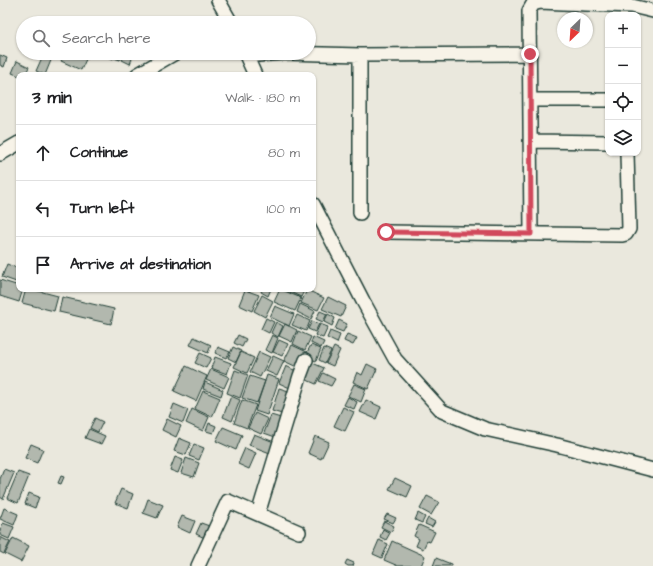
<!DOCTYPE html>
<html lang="en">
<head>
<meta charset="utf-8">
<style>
  body { margin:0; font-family:"Architects Daughter",sans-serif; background:#f2f2f2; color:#202124 }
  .controls { position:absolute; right:12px; top:12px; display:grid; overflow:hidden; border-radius:8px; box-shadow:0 1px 3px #0004 }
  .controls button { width:36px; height:36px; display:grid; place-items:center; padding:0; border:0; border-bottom:1px solid #e0e0e0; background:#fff; color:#202124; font:20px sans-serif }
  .compass { position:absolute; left:557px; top:12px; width:36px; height:36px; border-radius:50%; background:#fff; box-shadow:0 1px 3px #0004; rotate:205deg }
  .stop { position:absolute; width:12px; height:12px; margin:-9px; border:3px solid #d1495b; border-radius:50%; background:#fff }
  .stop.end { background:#d1495b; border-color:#fff; box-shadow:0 1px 4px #0008 }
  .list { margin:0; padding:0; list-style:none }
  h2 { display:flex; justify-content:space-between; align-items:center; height:52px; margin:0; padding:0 16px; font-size:17px }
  h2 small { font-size:13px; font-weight:400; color:#757577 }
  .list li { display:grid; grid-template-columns:26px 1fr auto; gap:12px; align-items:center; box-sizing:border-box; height:56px; padding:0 16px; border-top:1px solid #e0e0e0 }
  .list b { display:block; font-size:15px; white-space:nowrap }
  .list em { font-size:13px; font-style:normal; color:#757577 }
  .icon { flex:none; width:22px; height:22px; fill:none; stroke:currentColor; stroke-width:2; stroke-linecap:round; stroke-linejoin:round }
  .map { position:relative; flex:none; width:653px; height:566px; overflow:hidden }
  .search { position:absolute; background:#fff; box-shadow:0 1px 3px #0004; left:16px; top:16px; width:300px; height:44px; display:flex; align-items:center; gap:10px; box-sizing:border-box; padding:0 14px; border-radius:22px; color:#757577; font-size:15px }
  .panel { position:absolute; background:#fff; box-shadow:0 1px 3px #0004; left:16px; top:72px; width:300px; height:220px; border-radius:8px }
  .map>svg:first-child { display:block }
  .building { fill:#b2b8ae; stroke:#1f3d34 }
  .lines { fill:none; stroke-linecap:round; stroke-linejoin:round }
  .minor-casing { stroke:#1f3d34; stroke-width:16 }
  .minor { stroke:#f7f3e8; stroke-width:13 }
  .route { stroke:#d1495b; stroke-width:5 }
</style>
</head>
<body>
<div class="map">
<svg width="653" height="566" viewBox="0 0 653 566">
  <rect width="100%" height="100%" fill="#eae8dd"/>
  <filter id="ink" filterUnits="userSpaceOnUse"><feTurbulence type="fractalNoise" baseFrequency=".025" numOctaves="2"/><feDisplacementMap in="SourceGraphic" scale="8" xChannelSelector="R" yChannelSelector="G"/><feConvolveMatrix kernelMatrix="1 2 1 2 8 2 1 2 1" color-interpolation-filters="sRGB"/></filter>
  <g filter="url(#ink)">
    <path class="building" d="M 44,53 L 54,53 L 45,75 L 36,71 Z
      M 65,53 L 83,53 L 88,55 L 81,70 L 61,61 Z
      M 102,53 L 116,53 L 113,59 L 101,54 Z
      M 117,53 L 123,53 L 120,60 L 114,58 Z
      M 125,53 L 134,53 L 130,64 L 122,60 Z
      M 0,55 L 7,58 L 4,67 L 0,65 Z
      M 17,61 L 29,67 L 25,75 L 19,75 L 19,76 L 12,73 Z
      M 7,264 L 19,269 L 19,283 L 2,277 Z
      M 0,280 L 19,286 L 19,289 L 23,289 L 19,302 L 0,296 Z
      M 26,289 L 31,289 L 58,296 L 54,311 L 22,303 Z
      M 262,289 L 271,289 L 268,296 L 261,292 Z
      M 280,289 L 301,298 L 295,311 L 274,302 Z
      M 283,289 L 305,289 L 301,297 Z
      M 245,290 L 259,295 L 252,311 L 239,305 Z
      M 307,290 L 324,298 L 318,310 L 301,303 Z
      M 262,295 L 273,301 L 265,317 L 254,311 Z
      M 62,297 L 114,309 L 111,324 L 59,312 Z
      M 328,297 L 346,306 L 341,317 L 322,309 Z
      M 300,304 L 315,311 L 311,319 L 297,312 Z
      M 275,306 L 294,314 L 289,326 L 270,317 Z
      M 320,311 L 327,314 L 323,322 L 316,319 Z
      M 328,314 L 335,318 L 332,326 L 324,322 Z
      M 297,315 L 310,321 L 306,331 L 292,325 Z
      M 266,318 L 274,322 L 269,333 L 261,329 Z
      M 339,320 L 347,324 L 343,332 L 335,329 Z
      M 312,321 L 319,324 L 315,332 L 308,329 Z
      M 276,322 L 283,326 L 278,337 L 271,333 Z
      M 285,324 L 297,330 L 292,342 L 279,336 Z
      M 320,324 L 328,327 L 323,338 L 315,335 Z
      M 298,331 L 311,337 L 305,350 L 293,344 Z
      M 330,331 L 340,335 L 337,343 L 327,338 Z
      M 347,334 L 357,338 L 353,345 L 344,341 Z
      M 238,335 L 246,339 L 242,347 L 234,343 Z
      M 272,335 L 278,338 L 272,353 L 265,350 Z
      M 194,337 L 211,345 L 208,353 L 190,345 Z
      M 313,337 L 324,342 L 321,348 L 311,343 Z
      M 279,340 L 288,344 L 282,356 L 273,352 Z
      M 292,345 L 307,352 L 299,368 L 284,361 Z
      M 311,345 L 321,349 L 316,361 L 305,356 Z
      M 218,347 L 230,352 L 226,358 L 215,353 Z
      M 233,347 L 241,351 L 236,362 L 228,358 Z
      M 334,347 L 340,350 L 333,366 L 326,363 Z
      M 324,348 L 331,351 L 325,363 L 319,360 Z
      M 241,352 L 254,358 L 247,373 L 234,367 Z
      M 259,352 L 270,357 L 260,377 L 250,372 Z
      M 200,353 L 211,358 L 206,368 L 195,363 Z
      M 273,356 L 284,361 L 277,376 L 266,371 Z
      M 215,357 L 231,363 L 227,374 L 211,368 Z
      M 308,361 L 324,368 L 316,384 L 300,377 Z
      M 367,364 L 377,369 L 368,389 L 353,382 L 357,372 L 362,375 Z
      M 186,366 L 207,376 L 196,401 L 174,391 Z
      M 286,366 L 300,373 L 292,389 L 279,383 Z
      M 211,369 L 229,377 L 224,388 L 206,380 Z
      M 235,370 L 248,375 L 240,398 L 227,393 Z
      M 323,373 L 335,379 L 331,386 L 319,381 Z
      M 267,375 L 279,379 L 267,415 L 255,411 Z
      M 250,376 L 265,381 L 257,403 L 242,398 Z
      M 205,382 L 223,390 L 221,396 L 203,389 Z
      M 354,384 L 366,389 L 361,402 L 348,396 Z
      M 279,388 L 292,392 L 285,415 L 272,411 Z
      M 203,391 L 220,398 L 212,417 L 195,409 Z
      M 231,396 L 240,400 L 232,421 L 223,417 Z
      M 348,397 L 357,402 L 354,409 L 344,405 Z
      M 242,400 L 256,405 L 247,428 L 234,423 Z
      M 366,400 L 381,407 L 376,419 L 360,412 Z
      M 174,404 L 188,410 L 183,423 L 169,417 Z
      M 343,407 L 354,412 L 345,431 L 334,426 Z
      M 192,409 L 209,417 L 203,431 L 186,423 Z
      M 255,413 L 268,419 L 261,434 L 248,428 Z
      M 271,415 L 284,419 L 278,438 L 264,433 Z
      M 95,418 L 103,422 L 98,432 L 90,428 Z
      M 167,419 L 181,426 L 176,437 L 162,430 Z
      M 209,423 L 216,426 L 213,433 L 206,431 Z
      M 223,427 L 242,435 L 236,450 L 216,441 Z
      M 89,429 L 105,436 L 101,444 L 85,438 Z
      M 254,434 L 274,442 L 270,453 L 249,445 Z
      M 315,436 L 329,442 L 321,459 L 308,453 Z
      M 179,438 L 191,443 L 186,455 L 174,451 Z
      M 31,444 L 43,449 L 37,463 L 25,458 Z
      M 194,444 L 204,448 L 199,460 L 189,456 Z
      M 245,448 L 256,453 L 249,469 L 238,464 Z
      M 175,457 L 183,460 L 178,473 L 170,470 Z
      M 186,458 L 199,463 L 194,477 L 181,473 Z
      M 4,469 L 14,473 L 3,499 L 0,497 L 0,479 Z
      M 18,472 L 29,476 L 18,503 L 7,498 Z
      M 61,476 L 64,477 L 61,484 L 58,483 Z
      M 395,478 L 412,486 L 407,497 L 389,489 Z
      M 121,489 L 133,494 L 128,508 L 115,503 Z
      M 29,493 L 39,497 L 35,508 L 25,504 Z
      M 427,496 L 439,502 L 431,515 L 420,509 Z
      M 148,499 L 163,505 L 157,518 L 143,513 Z
      M 4,508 L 18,514 L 14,525 L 0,519 Z
      M 418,513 L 425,517 L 422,523 L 415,520 Z
      M 387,514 L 396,518 L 393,523 L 384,519 Z
      M 182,516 L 195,521 L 190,533 L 177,527 Z
      M 428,518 L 435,522 L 432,527 L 425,524 Z
      M 384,521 L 394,526 L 391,532 L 381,527 Z
      M 3,523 L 14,527 L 9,539 L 0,535 L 0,530 Z
      M 201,523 L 212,527 L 207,539 L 196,534 Z
      M 419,525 L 435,532 L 430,542 L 427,541 L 423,549 L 416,546 L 419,539 L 414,536 Z
      M 383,529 L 390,533 L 386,540 L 380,537 Z
      M 0,537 L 10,542 L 4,554 L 0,552 Z
      M 13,538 L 29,546 L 21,562 L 5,554 Z
      M 379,540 L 388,544 L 382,558 L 373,554 Z
      M 392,541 L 425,556 L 421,566 L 398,566 L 384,560 Z
      M 436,558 L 451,564 L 451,566 L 433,566 Z
      M 347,560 L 354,563 L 353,566 L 348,566 L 345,564 Z"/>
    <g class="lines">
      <g class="minor-casing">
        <path id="minor" d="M 218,0 L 230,21 L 226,23
          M 245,53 L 255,75
          M 360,55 L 360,213
          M 247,56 L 284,53 L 360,55 L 530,54
          M 137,75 L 175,53
          M 530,100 L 608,100
          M 530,141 L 608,142
          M 0,154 L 19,143
          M 313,204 L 363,301 L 395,359 L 442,411 L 485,429 L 557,445 L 653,470
          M 386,232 L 622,235 L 626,234 L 629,229 L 627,153
          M 531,234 L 529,11 L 533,4 L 540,2 L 632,6 L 653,11
          M 258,514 L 300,376 L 306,360
          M 198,566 L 228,501 L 299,532"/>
      </g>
      <use href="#minor" class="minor"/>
    </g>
  </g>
  <g class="lines" filter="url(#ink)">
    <path class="route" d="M 386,232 L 531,234 L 530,54"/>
  </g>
</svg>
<div class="controls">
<button>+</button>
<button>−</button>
<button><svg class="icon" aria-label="locate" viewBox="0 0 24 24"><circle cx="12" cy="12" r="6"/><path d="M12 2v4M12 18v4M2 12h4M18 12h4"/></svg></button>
<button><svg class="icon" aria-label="layers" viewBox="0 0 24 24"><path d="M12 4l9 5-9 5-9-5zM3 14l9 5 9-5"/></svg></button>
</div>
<svg class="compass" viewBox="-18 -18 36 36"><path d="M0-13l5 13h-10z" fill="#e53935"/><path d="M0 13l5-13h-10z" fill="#757577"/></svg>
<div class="stop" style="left:386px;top:232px"></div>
<div class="stop end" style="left:530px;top:54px"></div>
<div class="search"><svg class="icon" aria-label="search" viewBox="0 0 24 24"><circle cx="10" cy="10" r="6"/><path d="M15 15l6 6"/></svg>Search here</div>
<section class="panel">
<h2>3 min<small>Walk · 180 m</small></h2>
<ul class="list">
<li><svg class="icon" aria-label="ahead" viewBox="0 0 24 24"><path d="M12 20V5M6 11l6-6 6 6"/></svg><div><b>Continue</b></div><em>80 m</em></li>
<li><svg class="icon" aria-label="left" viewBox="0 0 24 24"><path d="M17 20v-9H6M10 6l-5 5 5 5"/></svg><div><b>Turn left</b></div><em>100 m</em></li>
<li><svg class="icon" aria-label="arrive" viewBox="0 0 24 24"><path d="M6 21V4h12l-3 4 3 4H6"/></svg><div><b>Arrive at destination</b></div></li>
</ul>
</section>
</div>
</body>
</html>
